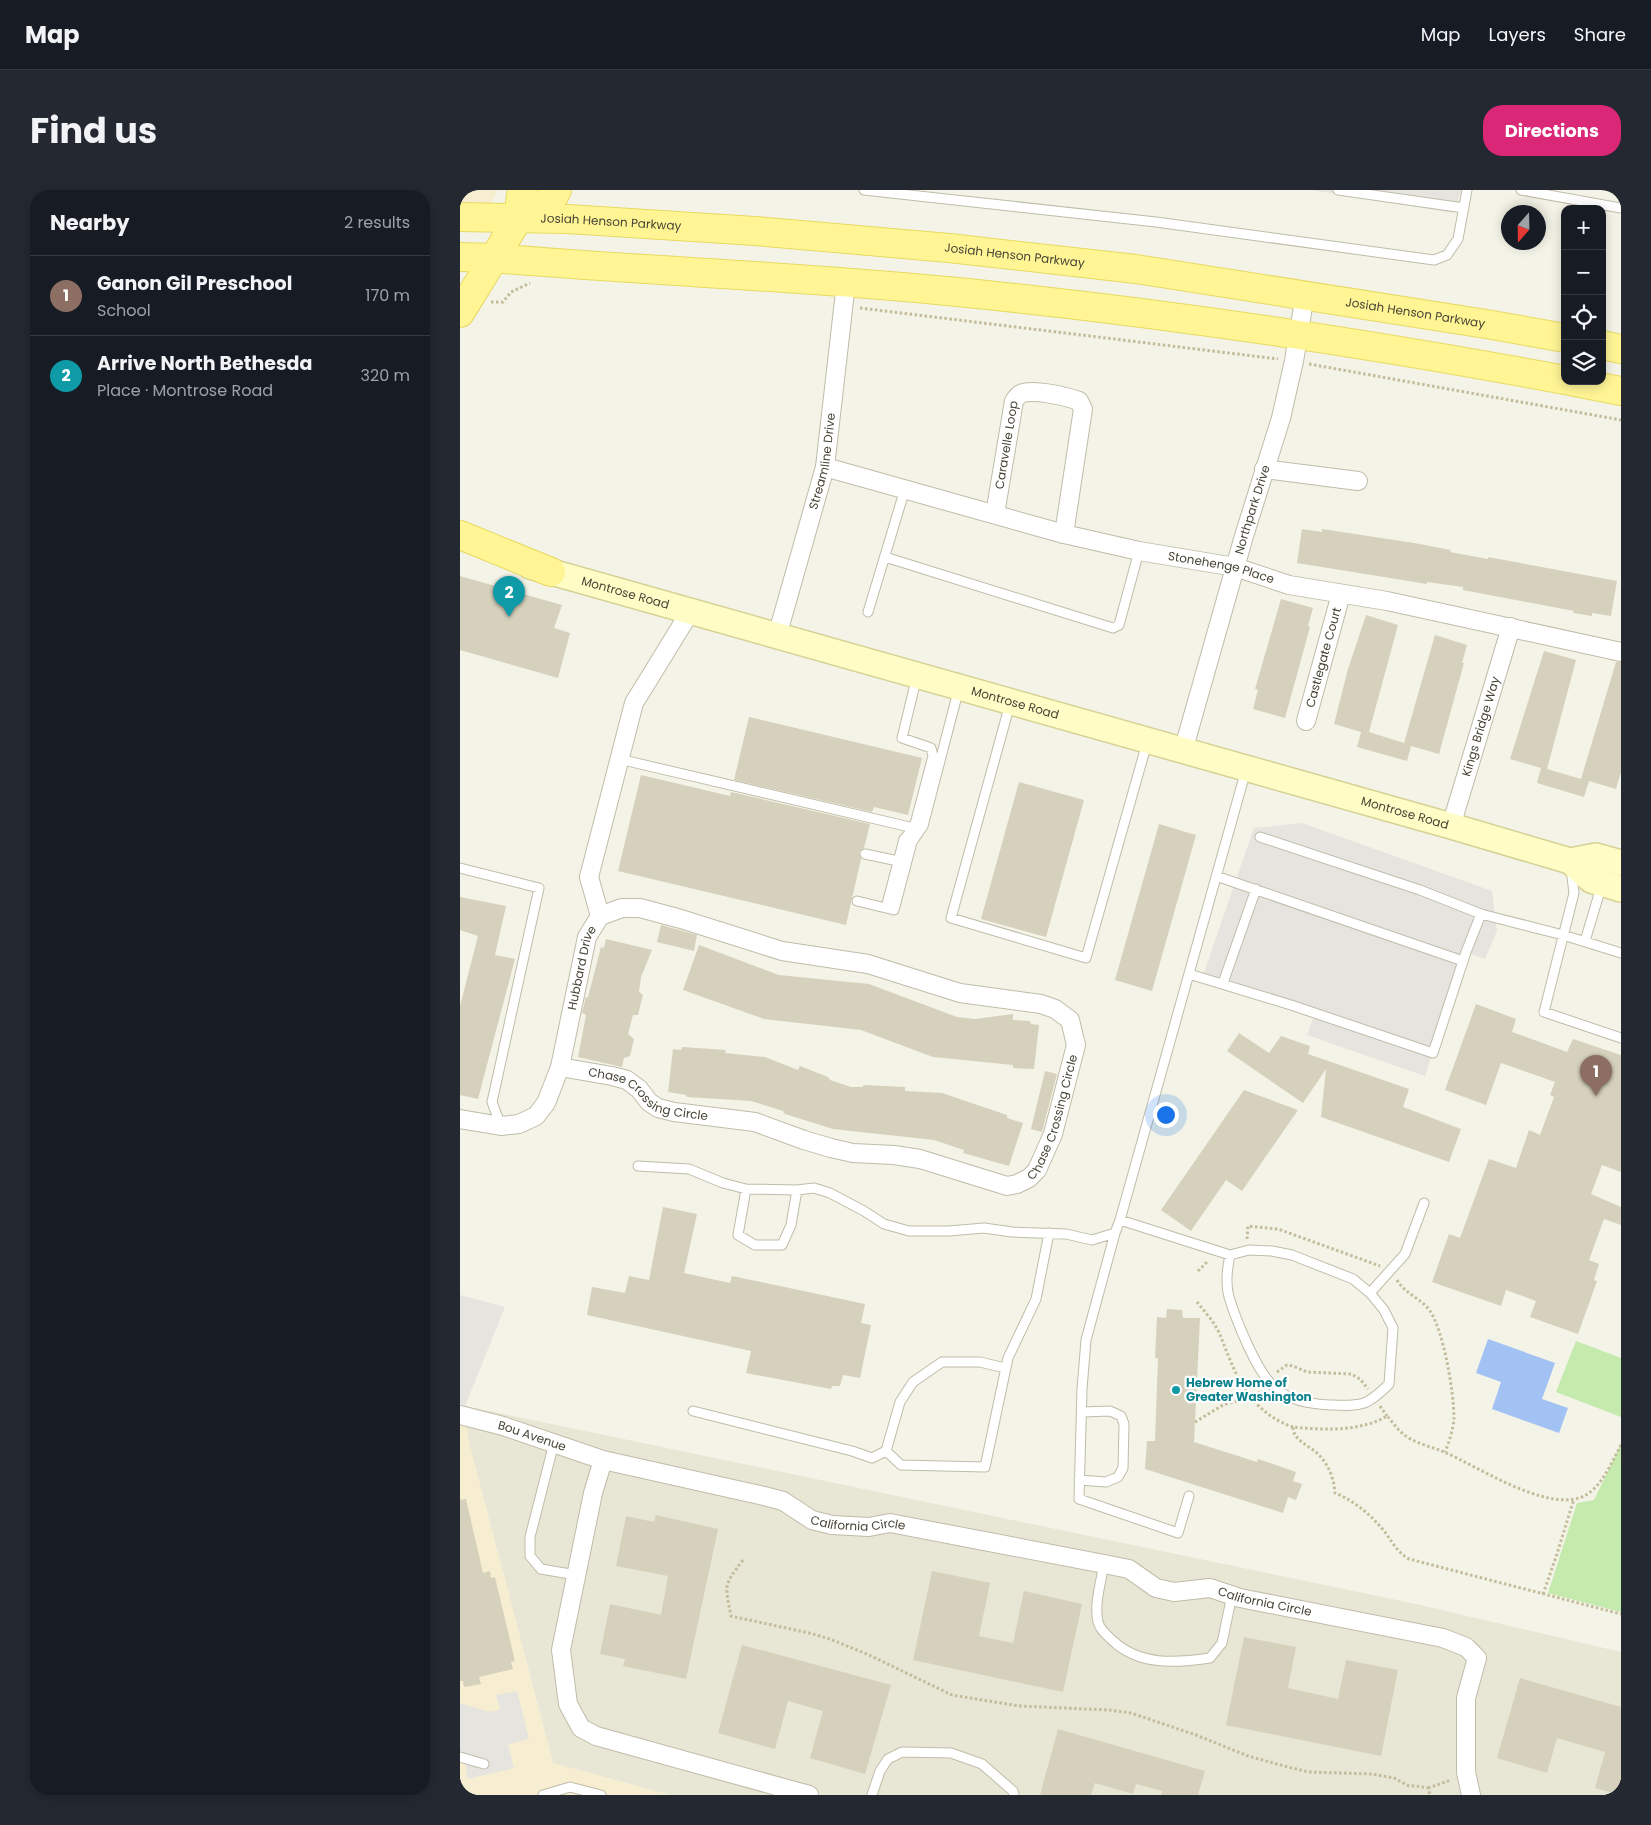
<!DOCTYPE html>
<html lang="en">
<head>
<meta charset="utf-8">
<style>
  body { margin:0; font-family:Poppins,sans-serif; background:#242831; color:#f1f3f6 }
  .controls { position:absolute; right:15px; top:15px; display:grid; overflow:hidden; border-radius:10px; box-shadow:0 2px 12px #0003 }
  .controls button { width:45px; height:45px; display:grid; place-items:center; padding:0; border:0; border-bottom:1px solid #363941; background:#171b24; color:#f1f3f6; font:25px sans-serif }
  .compass { position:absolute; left:1041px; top:15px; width:45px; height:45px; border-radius:50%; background:#171b24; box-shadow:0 2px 12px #0003; rotate:200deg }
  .you { position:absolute; left:705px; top:924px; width:18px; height:18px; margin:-12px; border:4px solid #fff; border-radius:50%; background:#1a73e8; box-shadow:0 0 0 8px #1a73e833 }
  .badge { display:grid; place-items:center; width:32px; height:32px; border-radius:50%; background:#db2777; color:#fff; font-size:16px; font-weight:700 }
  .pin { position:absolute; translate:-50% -41px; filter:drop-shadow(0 1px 2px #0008) }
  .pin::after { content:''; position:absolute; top:26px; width:18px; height:15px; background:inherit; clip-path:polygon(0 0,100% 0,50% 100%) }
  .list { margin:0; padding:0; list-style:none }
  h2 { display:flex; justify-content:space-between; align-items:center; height:65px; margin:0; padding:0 20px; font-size:21px }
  h2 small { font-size:16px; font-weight:400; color:#9ea1a6 }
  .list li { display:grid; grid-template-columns:32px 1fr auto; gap:15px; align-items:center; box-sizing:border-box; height:80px; padding:0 20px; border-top:1px solid #363941 }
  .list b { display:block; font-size:19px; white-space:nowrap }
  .list p { margin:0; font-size:16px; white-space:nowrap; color:#9ea1a6 }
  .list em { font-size:16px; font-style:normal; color:#9ea1a6 }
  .icon { flex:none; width:28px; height:28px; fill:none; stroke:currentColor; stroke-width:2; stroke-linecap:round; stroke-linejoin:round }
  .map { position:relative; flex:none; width:1161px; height:1605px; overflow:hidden; border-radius:20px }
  header { display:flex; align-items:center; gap:30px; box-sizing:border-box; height:70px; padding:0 25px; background:#171b24; border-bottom:1px solid #363941 }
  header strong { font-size:24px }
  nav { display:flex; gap:28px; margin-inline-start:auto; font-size:18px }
  .intro { display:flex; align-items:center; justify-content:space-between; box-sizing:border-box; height:120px; padding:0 30px }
  h1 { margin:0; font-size:35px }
  .button { padding:12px 22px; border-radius:20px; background:#db2777; color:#fff; font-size:18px; font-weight:700 }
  main { display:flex; gap:30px; padding:0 30px }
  aside { flex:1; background:#171b24; border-radius:20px; box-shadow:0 2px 12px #0003 }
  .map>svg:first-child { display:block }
  .residential { fill:#e8e6d5 }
  .commercial { fill:#f7eed1 }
  .green { fill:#c4eaae }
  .parking { fill:#e5e4df }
  .water { fill:#a1c2f3 }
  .building { fill:#d6d1bc }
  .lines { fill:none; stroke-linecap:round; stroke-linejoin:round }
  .lane-casing { stroke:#c0bca9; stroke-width:11 }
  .street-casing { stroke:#c0bca9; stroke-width:20 }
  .secondary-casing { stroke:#d6d195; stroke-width:28 }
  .primary-casing { stroke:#e8d961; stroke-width:30 }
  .path { stroke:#c2bc9a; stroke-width:3; stroke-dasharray:2.5 2.5; stroke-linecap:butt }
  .lane { stroke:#fff; stroke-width:9 }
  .street { stroke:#fff; stroke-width:18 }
  .secondary { stroke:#fffcc6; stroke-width:25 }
  .primary { stroke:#fff595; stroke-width:28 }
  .culture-dot { fill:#0f9aa8; stroke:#fff; stroke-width:2 }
  .labels { text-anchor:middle; stroke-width:4.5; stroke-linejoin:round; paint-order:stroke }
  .street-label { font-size:12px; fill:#474436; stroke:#fff }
  .culture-label { font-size:12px; font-weight:bold; fill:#0d838f; stroke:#fff; text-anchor:start }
</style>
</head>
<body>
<header>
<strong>Map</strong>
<nav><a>Map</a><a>Layers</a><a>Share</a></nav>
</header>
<div class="intro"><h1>Find us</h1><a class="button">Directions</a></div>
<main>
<aside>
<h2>Nearby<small>2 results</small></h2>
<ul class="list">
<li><span class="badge" style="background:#8d6e63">1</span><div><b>Ganon Gil Preschool</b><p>School</p></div><em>170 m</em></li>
<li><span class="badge" style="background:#0f9aa8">2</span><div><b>Arrive North Bethesda</b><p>Place · Montrose Road</p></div><em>320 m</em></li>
</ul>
</aside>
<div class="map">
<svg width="1161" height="1605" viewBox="0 0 1161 1605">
  <rect width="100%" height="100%" fill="#f4f3e7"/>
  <path class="residential" d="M 5,1216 L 956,1414 L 1161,1462 L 1161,1605 L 210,1605 L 93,1573 L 8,1249 Z"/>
  <path class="commercial" d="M 0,0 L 38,0 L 30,16 L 0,16 Z
    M 0,1235 L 7,1236 L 8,1249 L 93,1573 L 210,1605 L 0,1605 Z"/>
  <path class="green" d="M 1116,1151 L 1161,1168 L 1161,1227 L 1096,1202 Z
    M 1161,1254 L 1161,1422 L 1088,1403 L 1117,1313 L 1134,1310 Z"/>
  <path class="parking" d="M 852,0 L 1001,0 L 994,23 Z
    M 842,633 L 1032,701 L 1037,741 L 1025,769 L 1006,762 L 965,886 L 847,845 L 855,823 L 742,788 L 794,638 Z
    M 0,1105 L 45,1117 L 5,1216 L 0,1214 Z
    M 57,1501 L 69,1549 L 48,1554 L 54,1578 L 8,1589 L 4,1568 L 0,1567 L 0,1513 L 30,1522 L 40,1520 L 36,1505 Z"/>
  <path class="water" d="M 1028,1149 L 1095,1173 L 1082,1209 L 1108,1218 L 1099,1243 L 1032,1219 L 1041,1192 L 1016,1183 Z"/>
  <path class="building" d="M 842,339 L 862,342 L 862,339 L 954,353 L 991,360 L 990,362 L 1028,369 L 1028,367 L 1157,391 L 1151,426 L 1132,423 L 1132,426 L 1113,423 L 1114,421 L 1003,400 L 1003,397 L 967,392 L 967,394 L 837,373 Z
    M 0,386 L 102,415 L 94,438 L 110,443 L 98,488 L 0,460 Z
    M 821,409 L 853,418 L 848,436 L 850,437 L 825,528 L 793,519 L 798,500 L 795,499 Z
    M 906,425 L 938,435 L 909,542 L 944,553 L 975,445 L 1007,455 L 1002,473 L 1004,473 L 979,564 L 951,556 L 947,571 L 897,557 L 901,542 L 874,534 L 888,479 Z
    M 1084,461 L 1116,470 L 1087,579 L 1121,589 L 1156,472 L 1161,472 L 1161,582 L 1156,599 L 1129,591 L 1124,607 L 1077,593 L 1081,578 L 1050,569 Z
    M 289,527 L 462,568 L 448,625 L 414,617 L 412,622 L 274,590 Z
    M 181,585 L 270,606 L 271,602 L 410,634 L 404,658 L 399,662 L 401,669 L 386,735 L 158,681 Z
    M 559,592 L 624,610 L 586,747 L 521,729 Z
    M 699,634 L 736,645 L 692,801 L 655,790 Z
    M 0,707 L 46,716 L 35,765 L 55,769 L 18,909 L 0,905 L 0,816 L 18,746 L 0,740 Z
    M 201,735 L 237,745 L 234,761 L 197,752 Z
    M 146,749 L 192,760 L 181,787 L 179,802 L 183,805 L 178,825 L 173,825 L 168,844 L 174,849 L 170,866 L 164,868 L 162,877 L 118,867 L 126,825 L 122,823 L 125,811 L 125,808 L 128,807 L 141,757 L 144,758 Z
    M 239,755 L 319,785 L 409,794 L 497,827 L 515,829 L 553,824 L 553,830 L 570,831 L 571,834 L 579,835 L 574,879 L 553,878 L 553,875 L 473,867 L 401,840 L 304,829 L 223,800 Z
    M 1016,814 L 1056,829 L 1052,842 L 1107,862 L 1113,849 L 1161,865 L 1161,982 L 1142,975 L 1131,1004 L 1161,1017 L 1161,1035 L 1144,1029 L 1129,1070 L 1139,1074 L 1134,1090 L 1137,1091 L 1118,1144 L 1070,1127 L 1076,1111 L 1046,1100 L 1041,1116 L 972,1092 L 989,1044 L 1000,1048 L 1029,969 L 1056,978 L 1069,940 L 1080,945 L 1094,907 L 1090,905 L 1095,892 L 1041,873 L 1026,915 L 985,900 Z
    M 779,843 L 809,863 L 821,846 L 850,856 L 848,864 L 949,899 L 943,917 L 1001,939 L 989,972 L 861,927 L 866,879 L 843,913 L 767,861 Z
    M 222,857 L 266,860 L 265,863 L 305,867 L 338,880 L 340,876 L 368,887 L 370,890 L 391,897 L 402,897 L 404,895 L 445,897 L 445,901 L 482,903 L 547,925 L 547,928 L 563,933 L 549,976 L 503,963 L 504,960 L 474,950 L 373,939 L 325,924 L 323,921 L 291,911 L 227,907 L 226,905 L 208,902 L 213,859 L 221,860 Z
    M 585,881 L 597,884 L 582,942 L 571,939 Z
    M 784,900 L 838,920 L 782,1001 L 766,990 L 731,1041 L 701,1020 Z
    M 203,1017 L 237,1024 L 224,1083 L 270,1093 L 272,1086 L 405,1114 L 401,1133 L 411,1135 L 400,1188 L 383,1185 L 380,1196 L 372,1196 L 371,1199 L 286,1183 L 291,1161 L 127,1125 L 132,1097 L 165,1103 L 169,1086 L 189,1090 Z
    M 707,1119 L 722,1120 L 723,1128 L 740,1128 L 734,1252 L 797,1272 L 798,1269 L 836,1282 L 833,1291 L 842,1294 L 836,1310 L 828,1307 L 823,1323 L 685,1279 L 687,1251 L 695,1251 L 698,1168 L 695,1168 L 697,1127 L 706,1128 Z
    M 6,1309 L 23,1383 L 30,1381 L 31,1388 L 35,1387 L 55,1471 L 51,1472 L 53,1479 L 19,1487 L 21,1494 L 4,1497 L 3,1491 L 0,1491 L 0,1310 Z
    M 196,1325 L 258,1339 L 226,1489 L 163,1476 L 165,1469 L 140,1464 L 150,1414 L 201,1425 L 208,1386 L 156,1376 L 166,1326 L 194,1332 Z
    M 472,1381 L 530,1393 L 519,1446 L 553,1453 L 564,1401 L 622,1414 L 603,1502 L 453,1470 Z
    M 784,1447 L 836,1457 L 828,1498 L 878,1509 L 886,1470 L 938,1480 L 921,1566 L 766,1535 Z
    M 282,1455 L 431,1495 L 405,1584 L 350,1568 L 363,1521 L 328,1511 L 315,1559 L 258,1543 Z
    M 1060,1488 L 1161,1517 L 1161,1605 L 1135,1598 L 1145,1562 L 1097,1548 L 1087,1583 L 1037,1568 Z
    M 598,1539 L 745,1581 L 738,1605 L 701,1605 L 702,1601 L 676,1594 L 673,1604 L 635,1593 L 631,1605 L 580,1605 Z"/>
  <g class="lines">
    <g class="lane-casing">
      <path id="lane" d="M 404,0 L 696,32 L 974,70 L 987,65 L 998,49 L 1007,0
        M 878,0 L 1004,18
        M 1061,0 L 1161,18
        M 425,367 L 653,438 L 659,435 L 679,361
        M 408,422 L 445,299
        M 550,514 L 491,728 L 626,768 L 687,553
        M 159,569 L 454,638 L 473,566 L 471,558 L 442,548 L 457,486
        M 800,647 L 960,700 L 1021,724 L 1103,745 L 1161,763
        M 405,664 L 438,671
        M 0,678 L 79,698 L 32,912 L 41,936
        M 1111,679 L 1114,703 L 1084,822 L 1161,848
        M 756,686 L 1003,771
        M 397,711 L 434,720 L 452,652 L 463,636 L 499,498
        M 426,718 L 444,649 L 454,638
        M 1125,751 L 1142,694
        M 729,784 L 831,815 L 973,863 L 1006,762 L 1021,724
        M 763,793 L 796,699
        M 178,976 L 229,979 L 263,993 L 286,999 L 337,1000 L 354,998 L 370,1003 L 404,1021 L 424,1034 L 449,1041 L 489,1041 L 524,1038 L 552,1042 L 606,1044 L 632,1050 L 655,1043 L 660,1030
        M 286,999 L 278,1045 L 295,1055 L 322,1055 L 331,1035 L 337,1000
        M 655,1043 L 626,1150 L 622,1199 L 619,1309 L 718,1343 L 729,1306
        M 770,1065 C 767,1079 765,1093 769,1107 C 776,1130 796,1180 813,1196 C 829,1211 850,1214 870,1215 C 901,1216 906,1217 929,1194 L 933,1138 L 924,1120 L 910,1103 L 893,1089 L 832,1065 L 812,1061 L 789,1060 L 770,1065 L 660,1030 L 786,580
        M 910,1103 L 945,1064 L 964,1013
        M 545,1178 L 520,1172 L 482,1172 L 453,1192 L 440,1212 L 426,1261 L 441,1275 L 525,1277 L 548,1168 L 576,1109 L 589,1043
        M 233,1221 L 392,1261 L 412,1268 L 426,1261
        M 94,1253 L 70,1347 L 70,1366 L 81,1379 L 116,1385
        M 619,1290 L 646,1292 L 658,1287 L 663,1278 L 664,1234 L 661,1226 L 650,1221 L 622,1222
        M 644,1374 C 641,1392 634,1414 638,1432 C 640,1440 646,1444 652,1450 C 679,1476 716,1473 750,1468 L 762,1453 L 772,1405
        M 0,1567 L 24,1574
        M 83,1605 L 110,1597 L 141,1605
        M 412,1605 L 420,1581 L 428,1569 L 442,1562 L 491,1563 L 522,1574 L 553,1601 L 554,1605"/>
    </g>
    <g class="street-casing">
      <g id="street">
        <path id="s1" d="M 365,277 L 604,344 L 679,361 L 775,377 L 829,395 L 927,411 L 1161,462"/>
        <path d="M 804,279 L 898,291"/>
        <path id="s2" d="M 535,324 L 554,211 C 556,209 557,206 559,205 C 569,197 608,207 619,211 L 623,219 L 604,344"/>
        <path id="s3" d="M 317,446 L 365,277 L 386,93"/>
        <path id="s4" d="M 846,531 L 881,404"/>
        <path id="s5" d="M 723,561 L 784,346 L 821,228 L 834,171 L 845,105"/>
        <path id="s6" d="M 991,636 L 1051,437"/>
        <path id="s7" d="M 100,877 L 152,886 L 167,890 L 179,899 L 189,912 L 198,918 L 214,922 L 295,932 L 344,950 L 371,958 L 393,963 L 434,965 L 460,969 L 547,996 L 557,994 L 569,988 L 577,980 L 593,944 L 616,855 L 610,830 L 595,819 L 581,814 L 500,803 L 408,774 L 322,761 L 221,729 L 180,718 L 162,718 L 140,726"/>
        <path id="s8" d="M 0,929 L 41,936 L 59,934 L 76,926 L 86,913 L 100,877 L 127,747 L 140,726 L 129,687 L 174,513 L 230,422"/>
        <path id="s9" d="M 0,1225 L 43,1236 L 143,1270 L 304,1306 L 323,1311 L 352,1330 L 372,1335 L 409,1337 L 430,1333 L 644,1374 L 669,1379 L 696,1398 L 714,1402 L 750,1398 L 780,1408 L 983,1448 L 1006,1457 L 1017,1468 L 1006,1508 L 1006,1582 L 1011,1605"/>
        <path d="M 143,1270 L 133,1303 L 101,1460 L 108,1514 L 121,1538 L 136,1546 L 349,1605"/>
      </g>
    </g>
    <g class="secondary-casing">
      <g id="secondary">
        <path id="s10" d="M 70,376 L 991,636 L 1110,671 L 1131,690 L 1161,699"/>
        <path d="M 1110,671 L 1136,666 L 1161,673"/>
      </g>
    </g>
    <g class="primary-casing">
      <g id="primary">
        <path id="s11" d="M 0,27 L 108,29 L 295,41 L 489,58 L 676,79 L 1026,134 L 1105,148"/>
        <path d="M 59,28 L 92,9 L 97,0"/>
        <path d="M 0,67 L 33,68 C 184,81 336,86 487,101 C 694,121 901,152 1105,190"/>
        <path d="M 0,123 L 58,29 L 61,5 L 63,0"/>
        <path d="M 1142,155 L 1161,159"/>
        <path d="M 1110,191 L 1161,201"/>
        <path d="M 0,345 L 91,382"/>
      </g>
    </g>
    <path class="path" d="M 31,112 L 43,112 L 51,102 L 70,93
      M 400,118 L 818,169
      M 849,174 L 1161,230
      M 787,1049 L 788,1036 L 818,1039 L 920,1076
      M 738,1081 L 748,1071
      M 937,1090 C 945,1104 961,1108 970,1121 C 984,1142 994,1203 994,1229 C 993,1240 989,1252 985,1262
      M 737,1112 C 743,1120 751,1128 756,1137 C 761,1145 764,1156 768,1165 C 781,1198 798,1225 833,1237
      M 817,1182 L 827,1175 L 833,1176 L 847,1182 L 891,1184 L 900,1189 L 908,1199
      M 920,1216 L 927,1226
      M 735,1232 L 763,1215 L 773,1212 L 791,1209 L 801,1201
      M 1161,1255 C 1151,1273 1140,1302 1119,1308 C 1081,1319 1019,1277 984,1262 C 970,1256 953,1253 942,1243 C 936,1238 932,1231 927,1226 C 900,1242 863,1240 833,1237 C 833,1250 848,1255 857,1263 C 868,1273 874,1288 875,1303 C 895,1311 911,1325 925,1342 C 932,1352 938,1363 949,1369 L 1161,1424
      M 283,1370 C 263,1396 265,1395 271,1426 L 349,1443 L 370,1449 L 409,1465 L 492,1505 L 559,1516 L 649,1520 L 671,1523 L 736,1545 L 788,1566 L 824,1576 L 849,1582 L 912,1584 L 934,1588 L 949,1596 L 956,1596 L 968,1598 L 970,1605
      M 1083,1404 L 1096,1367 L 1114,1309
      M 968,1598 L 991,1590"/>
    <use href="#lane" class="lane"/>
    <use href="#street" class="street"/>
    <use href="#secondary" class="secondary"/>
    <use href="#primary" class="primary"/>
  </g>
  <circle class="culture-dot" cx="716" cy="1200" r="5"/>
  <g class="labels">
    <g class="street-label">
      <text dy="4" stroke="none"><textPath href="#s11" startOffset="151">Josiah Henson Parkway</textPath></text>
      <text dy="4" stroke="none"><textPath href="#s11" startOffset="556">Josiah Henson Parkway</textPath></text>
      <text dy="4" stroke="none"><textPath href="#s11" startOffset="961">Josiah Henson Parkway</textPath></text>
      <text dy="4" stroke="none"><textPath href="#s2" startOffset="70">Caravelle Loop</textPath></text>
      <text dy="4" stroke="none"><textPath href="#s3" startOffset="181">Streamline Drive</textPath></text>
      <text dy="4" stroke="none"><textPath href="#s5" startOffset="251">Northpark Drive</textPath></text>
      <text dy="4" stroke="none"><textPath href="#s1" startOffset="409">Stonehenge Place</textPath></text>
      <text dy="4" stroke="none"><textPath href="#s10" startOffset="99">Montrose Road</textPath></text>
      <text dy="4" stroke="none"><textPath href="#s4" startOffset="66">Castlegate Court</textPath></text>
      <text dy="4" stroke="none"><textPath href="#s10" startOffset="504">Montrose Road</textPath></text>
      <text dy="4" stroke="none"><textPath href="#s6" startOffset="104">Kings Bridge Way</textPath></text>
      <text dy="4" stroke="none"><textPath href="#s10" startOffset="909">Montrose Road</textPath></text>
      <text dy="4" stroke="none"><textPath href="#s8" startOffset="235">Hubbard Drive</textPath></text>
      <text dy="4" stroke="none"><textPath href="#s7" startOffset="95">Chase Crossing Circle</textPath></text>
      <text dy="4" stroke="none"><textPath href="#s7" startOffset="560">Chase Crossing Circle</textPath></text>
      <text dy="4" stroke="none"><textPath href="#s9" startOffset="75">Bou Avenue</textPath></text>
      <text dy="4" stroke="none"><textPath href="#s9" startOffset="416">California Circle</textPath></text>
      <text dy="4" stroke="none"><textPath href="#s9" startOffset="836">California Circle</textPath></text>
    </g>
    <g class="culture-label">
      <text x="726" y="1197">Hebrew Home of<tspan x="726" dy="14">Greater Washington</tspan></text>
    </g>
  </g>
</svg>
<div class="controls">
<button>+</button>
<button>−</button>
<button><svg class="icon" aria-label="locate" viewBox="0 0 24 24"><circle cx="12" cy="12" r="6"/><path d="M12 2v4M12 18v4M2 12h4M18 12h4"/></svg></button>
<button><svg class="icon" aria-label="layers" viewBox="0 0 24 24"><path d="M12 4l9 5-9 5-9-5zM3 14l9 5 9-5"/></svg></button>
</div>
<svg class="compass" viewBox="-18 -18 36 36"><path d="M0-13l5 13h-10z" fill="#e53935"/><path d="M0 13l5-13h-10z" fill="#9ea1a6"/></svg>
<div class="you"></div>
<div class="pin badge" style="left:1136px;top:906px;background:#8d6e63">1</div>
<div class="pin badge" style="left:49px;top:427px;background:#0f9aa8">2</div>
</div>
</main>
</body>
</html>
